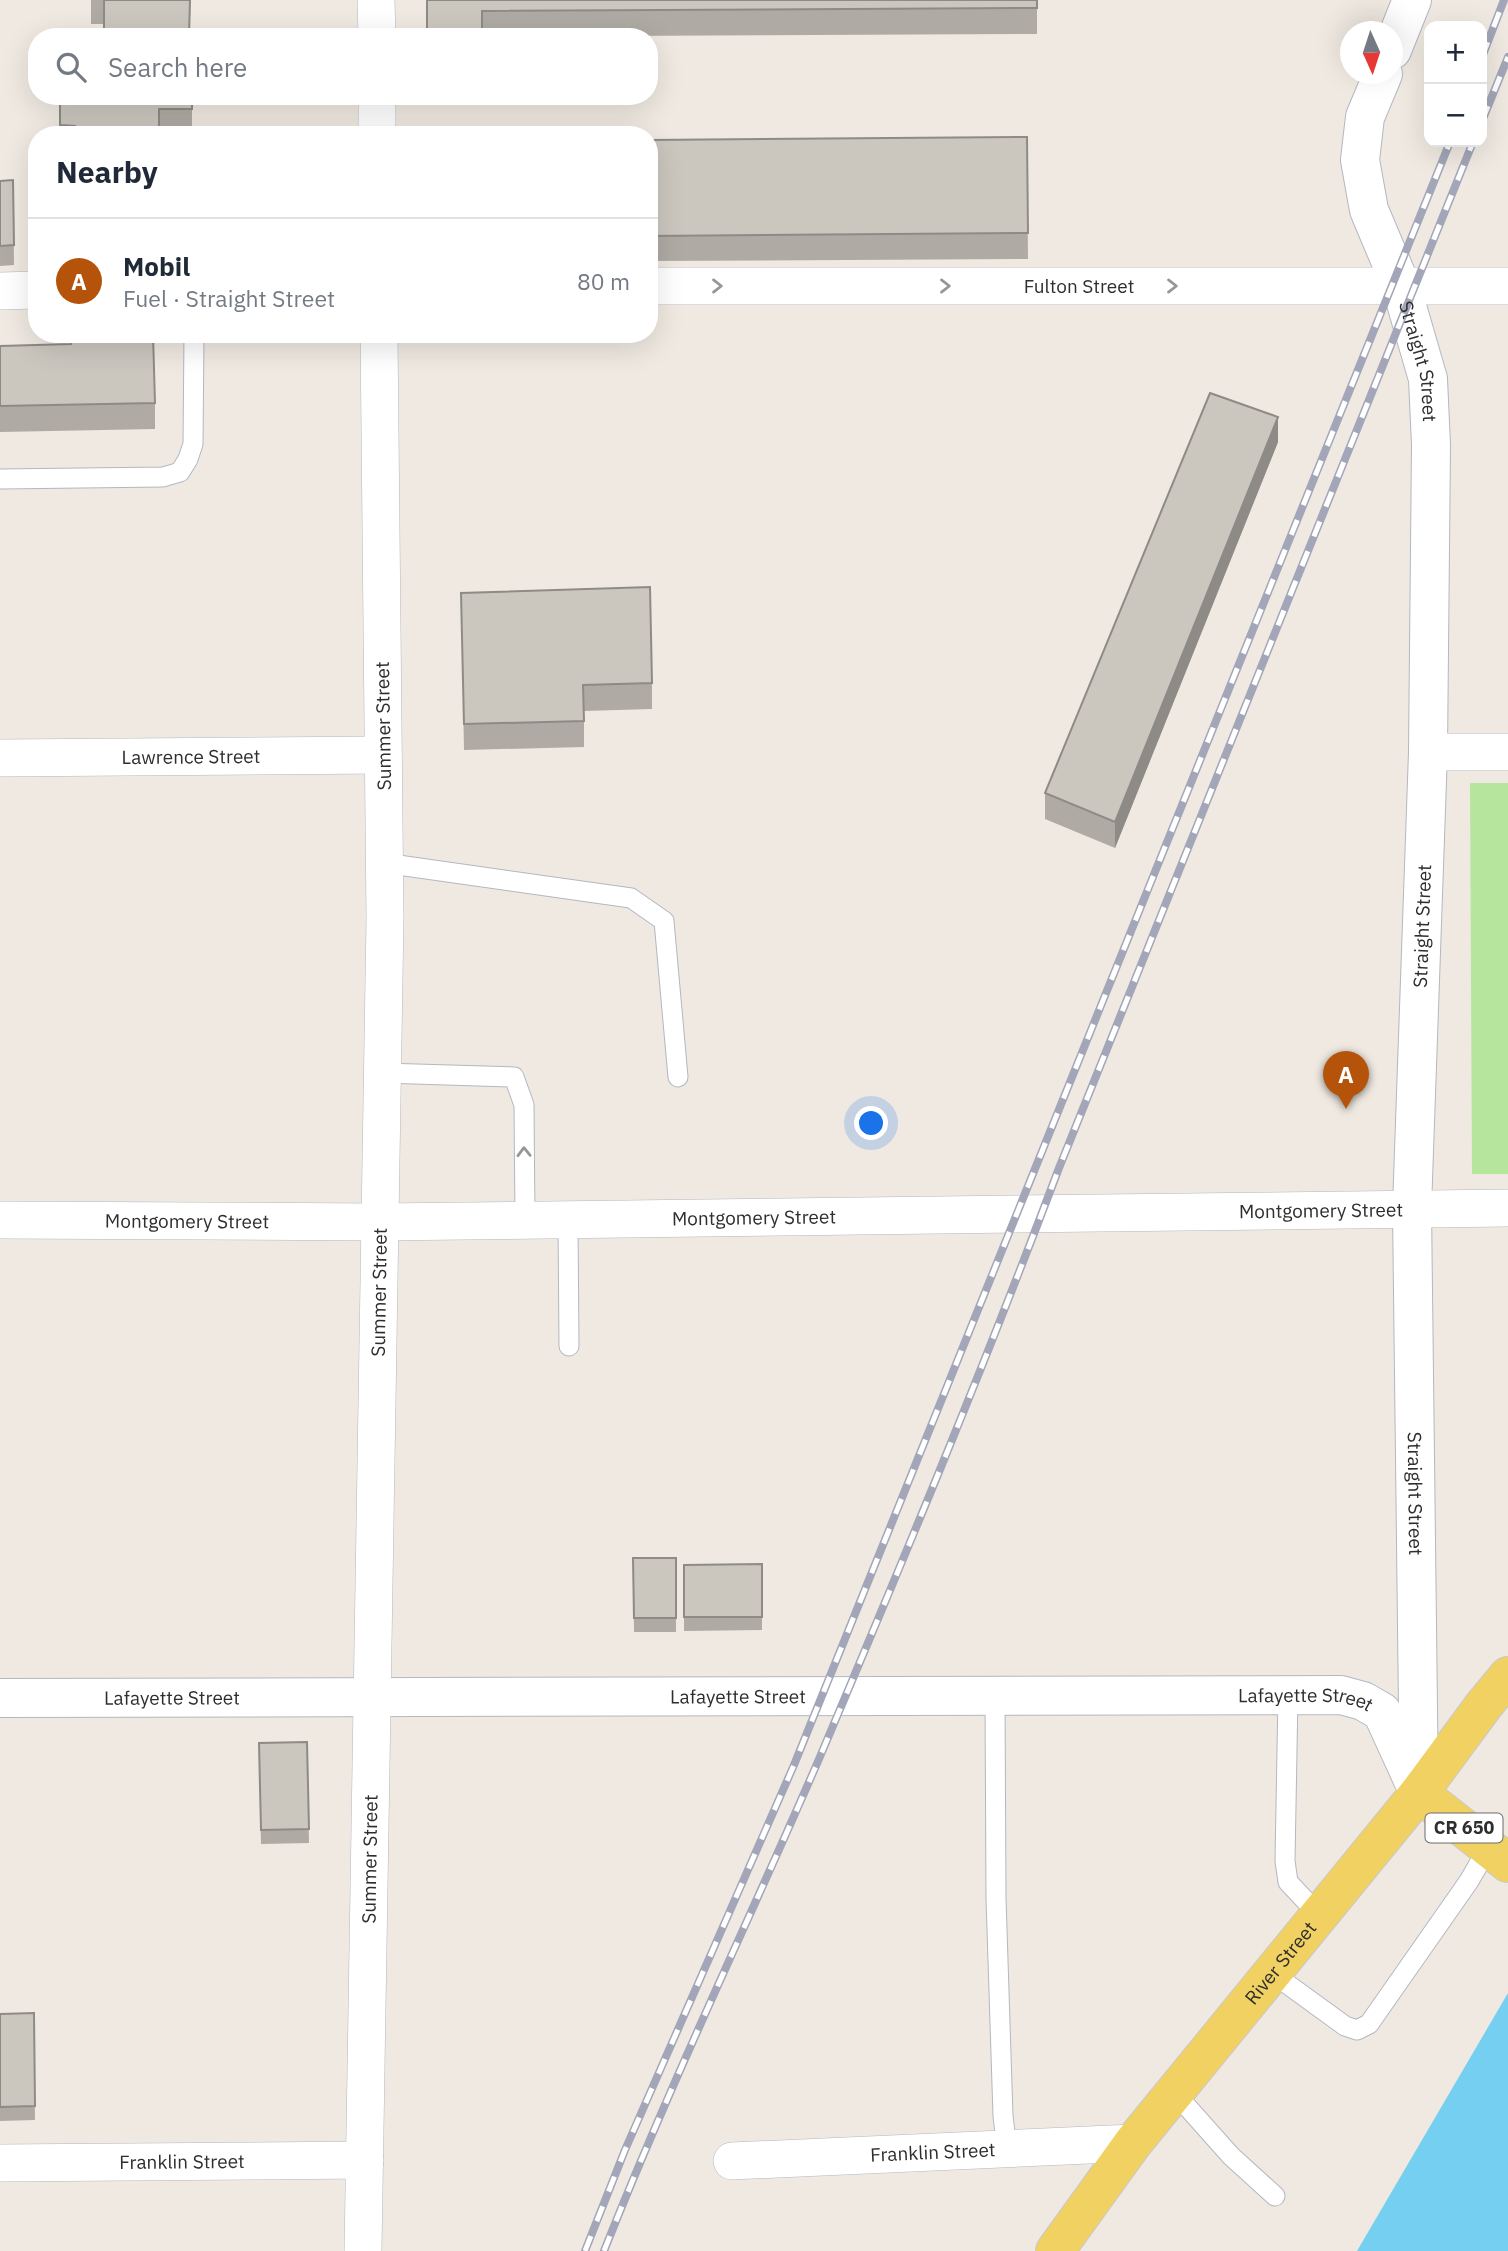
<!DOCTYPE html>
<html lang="en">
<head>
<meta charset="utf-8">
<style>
  body { margin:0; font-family:"IBM Plex Sans",sans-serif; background:#f2f2f3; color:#1f2937 }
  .controls { position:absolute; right:21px; top:21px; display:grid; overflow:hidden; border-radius:14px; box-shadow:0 7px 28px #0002 }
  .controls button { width:63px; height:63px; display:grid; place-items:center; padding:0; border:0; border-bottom:2px solid #e0e1e3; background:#fff; color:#1f2937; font:35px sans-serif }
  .compass { position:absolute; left:1340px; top:21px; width:63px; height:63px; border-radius:50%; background:#fff; box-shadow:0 7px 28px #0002; rotate:177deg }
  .you { position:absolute; left:872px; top:1124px; width:24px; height:24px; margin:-18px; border:5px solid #fff; border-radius:50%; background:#1a73e8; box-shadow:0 0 0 10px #1a73e833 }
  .badge { display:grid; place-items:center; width:46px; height:46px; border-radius:50%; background:#b45309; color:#fff; font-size:23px; font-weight:700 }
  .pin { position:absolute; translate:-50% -58px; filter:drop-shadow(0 2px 4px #0008) }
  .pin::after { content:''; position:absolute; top:37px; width:24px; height:21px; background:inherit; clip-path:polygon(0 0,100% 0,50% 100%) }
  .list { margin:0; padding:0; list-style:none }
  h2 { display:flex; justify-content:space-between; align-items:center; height:91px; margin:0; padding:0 28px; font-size:30px }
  h2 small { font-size:23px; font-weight:400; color:#747a83 }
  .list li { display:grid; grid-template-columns:46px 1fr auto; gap:21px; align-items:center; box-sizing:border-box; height:126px; padding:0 28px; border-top:2px solid #e0e1e3 }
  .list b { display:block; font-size:26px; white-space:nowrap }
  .list p { margin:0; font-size:23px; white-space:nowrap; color:#747a83 }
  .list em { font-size:23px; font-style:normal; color:#747a83 }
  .icon { flex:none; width:38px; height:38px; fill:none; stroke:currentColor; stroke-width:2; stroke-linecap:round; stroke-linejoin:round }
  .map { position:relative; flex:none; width:1508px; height:2251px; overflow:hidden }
  .search { position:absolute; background:#fff; box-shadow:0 7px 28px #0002; left:28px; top:28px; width:630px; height:77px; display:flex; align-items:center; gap:18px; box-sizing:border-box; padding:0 24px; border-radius:28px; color:#747a83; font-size:26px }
  .panel { position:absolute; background:#fff; box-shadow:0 7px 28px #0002; left:28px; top:126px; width:630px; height:217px; border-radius:28px }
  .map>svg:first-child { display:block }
  .green { fill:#b6e59e }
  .water { fill:#75cff0 }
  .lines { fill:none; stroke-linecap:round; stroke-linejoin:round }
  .service-casing { stroke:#b4b7c1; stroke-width:21 }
  .minor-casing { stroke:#b4b7c1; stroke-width:38 }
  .secondary-casing { stroke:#b4b7c1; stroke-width:40 }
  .primary-casing { stroke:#c9c9c9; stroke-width:40 }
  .service { stroke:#fff; stroke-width:19 }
  .minor { stroke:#fff; stroke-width:37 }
  .secondary { stroke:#fff; stroke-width:38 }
  .primary { stroke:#f2d163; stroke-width:38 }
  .rail-casing { stroke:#a3a6b8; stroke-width:8 }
  .rail { stroke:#fff; stroke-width:5; stroke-dasharray:16; stroke-linecap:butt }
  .wall { fill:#afaba4 }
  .shaded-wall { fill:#8e8b86 }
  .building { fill:#cbc7bf; stroke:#8e8b86; stroke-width:2 }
  .oneway { stroke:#969696 }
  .labels { text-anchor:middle; stroke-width:6; stroke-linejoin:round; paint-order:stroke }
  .shield { fill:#fff; stroke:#6d6d6d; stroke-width:2 }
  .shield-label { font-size:18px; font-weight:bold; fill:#2e2e2e }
  .street-label { font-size:19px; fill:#2e2e2e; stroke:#fff }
</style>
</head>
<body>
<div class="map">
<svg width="1508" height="2251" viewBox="0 0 1508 2251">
  <rect width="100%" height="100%" fill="#efe9e1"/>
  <path class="green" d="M 1470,783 L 1508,783 L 1508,1174 L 1472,1174 Z"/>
  <path class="water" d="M 1508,1993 L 1508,2251 L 1357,2251 Z"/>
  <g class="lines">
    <g class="service-casing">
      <path id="service" d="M 0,479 L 163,477 L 180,472 L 188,459 L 193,444 L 194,334
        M 384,863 L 631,898 L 664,921 L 678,1077
        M 382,1073 L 514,1077 L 524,1105 L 525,1220
        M 568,1220 L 569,1346
        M 1288,1695 L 1285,1861 L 1288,1882 L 1319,1915
        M 995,1696 L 996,1898 L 1003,2116 L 1007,2149
        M 1272,1973 L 1345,2026 L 1357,2030 L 1369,2024 L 1469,1881 L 1488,1848
        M 1174,2092 L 1231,2156 L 1275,2196"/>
    </g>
    <g class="minor-casing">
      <g id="minor">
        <path d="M 376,0 L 377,37"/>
        <path d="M 377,96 L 377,135"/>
        <path id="s1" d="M 649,286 L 1508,286"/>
        <path d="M 0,291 L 37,290"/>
        <path d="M 1428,752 L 1508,752"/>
        <path id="s2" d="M 0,758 L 383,755"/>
        <path id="s3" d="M 0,1220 L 380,1222 L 1508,1208"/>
        <path id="s4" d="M 732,2161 L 1133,2143"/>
        <path id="s5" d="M 0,2163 L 365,2160"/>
        <path id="s6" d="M 363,2251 L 385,918 L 379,334"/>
      </g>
    </g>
    <g class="secondary-casing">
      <g id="secondary">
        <path d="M 1392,50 L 1412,0"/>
        <path id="s7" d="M 1383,74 L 1365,117 L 1360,160 L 1369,210 L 1401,286 L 1428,379 L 1431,445 L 1428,752 L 1412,1208 L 1419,1793"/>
        <path id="s8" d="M 0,1698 L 1341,1695 L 1363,1701 L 1382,1712 L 1413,1780"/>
      </g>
    </g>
    <g class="primary-casing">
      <g id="primary">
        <path d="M 1419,1793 L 1508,1863"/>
        <path id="s9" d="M 1055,2251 L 1133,2143 L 1419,1793 L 1484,1705 L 1508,1676"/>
      </g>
    </g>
    <use href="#service" class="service"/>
    <use href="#minor" class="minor"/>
    <use href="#secondary" class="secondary"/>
    <use href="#primary" class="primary"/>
    <g class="rail-casing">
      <path id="rail" d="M 1482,57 L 1504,0
        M 1482,121 L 1508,57
        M 585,2251 L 625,2150 L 794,1765 L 1450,142
        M 604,2251 C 670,2084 748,1923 819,1759 C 902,1563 984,1367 1059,1168 L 1473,142"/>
    </g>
    <use href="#rail" class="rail"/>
  </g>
  <path class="wall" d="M 91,0 L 190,0 L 104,24 L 91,24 Z
    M 427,0 L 1037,0 L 1037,34 L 427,37 Z
    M 60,96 L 192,96 L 192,135 L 60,135 Z
    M 1027,137 L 1028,259 L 649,261 L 649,140 Z
    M 13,180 L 14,265 L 0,266 L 0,181 Z
    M 0,346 L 155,403 L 155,429 L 0,432 Z
    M 1278,442 L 1115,848 L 1045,819 L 1045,793 Z
    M 461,593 L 652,683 L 652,709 L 584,711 L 584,747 L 464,750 Z
    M 633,1558 L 676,1558 L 676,1632 L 634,1632 Z
    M 762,1564 L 762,1630 L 684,1631 L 684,1565 Z
    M 307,1742 L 309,1843 L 261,1844 L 259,1757 Z
    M 34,2013 L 35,2120 L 0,2121 L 0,2014 Z"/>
  <path class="shaded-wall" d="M 1278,417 L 1278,442 L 1115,848 L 1115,822 Z"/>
  <path class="building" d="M 104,0 L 190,0 L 189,37 L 104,37 Z
    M 427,0 L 1037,0 L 1037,8 L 482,11 L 482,36 L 427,36 Z
    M 60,96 L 192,96 L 192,109 L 159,109 L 159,135 L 75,135 L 75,126 L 60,125 Z
    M 1027,137 L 1028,233 L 649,236 L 649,140 Z
    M 13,180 L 14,245 L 0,246 L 0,181 Z
    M 71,334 L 153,334 L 155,403 L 0,406 L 0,346 L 71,344 Z
    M 1210,393 L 1278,417 L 1115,822 L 1045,793 Z
    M 650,587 L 652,683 L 583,685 L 584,721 L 464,724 L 461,593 Z
    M 633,1558 L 676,1558 L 676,1618 L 634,1618 Z
    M 762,1564 L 762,1617 L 684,1617 L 684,1565 Z
    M 307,1742 L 309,1829 L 261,1830 L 259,1743 Z
    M 34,2013 L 35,2106 L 0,2107 L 0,2014 Z"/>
  <defs><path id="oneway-chevron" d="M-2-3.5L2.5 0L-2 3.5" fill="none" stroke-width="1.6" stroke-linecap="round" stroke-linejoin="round" transform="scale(1.75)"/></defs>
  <g class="oneway">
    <use href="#oneway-chevron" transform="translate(717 286)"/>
    <use href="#oneway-chevron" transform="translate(945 286)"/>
    <use href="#oneway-chevron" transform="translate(1172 286)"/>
    <use href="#oneway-chevron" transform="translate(524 1152) rotate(-91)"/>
  </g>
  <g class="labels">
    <rect class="shield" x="1425.5" y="1813.5" width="77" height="29" rx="5"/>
    <g class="shield-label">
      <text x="1464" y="1834">CR 650</text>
    </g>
    <g class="street-label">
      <text dy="7" stroke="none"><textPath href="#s1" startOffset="430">Fulton Street</textPath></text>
      <text dy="7" stroke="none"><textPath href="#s7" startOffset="301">Straight Street</textPath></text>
      <text transform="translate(383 726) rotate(-91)" y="7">Summer Street</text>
      <text dy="7" stroke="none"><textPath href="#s2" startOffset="191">Lawrence Street</textPath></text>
      <text transform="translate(1422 926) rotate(-88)" y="7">Straight Street</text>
      <text dy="7" stroke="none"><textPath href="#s3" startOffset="1321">Montgomery Street</textPath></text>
      <text dy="7" stroke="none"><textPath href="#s3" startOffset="754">Montgomery Street</textPath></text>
      <text dy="7" stroke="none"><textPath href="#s3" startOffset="187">Montgomery Street</textPath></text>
      <text dy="7" stroke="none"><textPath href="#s6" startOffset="959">Summer Street</textPath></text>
      <text dy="7" stroke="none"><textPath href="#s7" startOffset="1435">Straight Street</textPath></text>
      <text dy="7" stroke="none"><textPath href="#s8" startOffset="738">Lafayette Street</textPath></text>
      <text dy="7" stroke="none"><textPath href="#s8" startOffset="172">Lafayette Street</textPath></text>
      <text dy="7" stroke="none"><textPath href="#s8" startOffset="1306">Lafayette Street</textPath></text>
      <text dy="7" stroke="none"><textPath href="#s6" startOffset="392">Summer Street</textPath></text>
      <text dy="7" stroke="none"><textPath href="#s9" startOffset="366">River Street</textPath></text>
      <text dy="7" stroke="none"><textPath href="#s4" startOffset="201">Franklin Street</textPath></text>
      <text dy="7" stroke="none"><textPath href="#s5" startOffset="182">Franklin Street</textPath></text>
    </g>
  </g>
</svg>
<div class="controls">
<button>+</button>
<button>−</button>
</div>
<svg class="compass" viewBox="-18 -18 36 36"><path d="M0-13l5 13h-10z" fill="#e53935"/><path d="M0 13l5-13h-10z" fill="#747a83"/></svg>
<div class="you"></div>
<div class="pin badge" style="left:1346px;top:1109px">A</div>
<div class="search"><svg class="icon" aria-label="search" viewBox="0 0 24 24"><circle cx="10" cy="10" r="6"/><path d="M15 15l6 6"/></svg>Search here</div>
<section class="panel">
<h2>Nearby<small></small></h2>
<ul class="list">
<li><span class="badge">A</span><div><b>Mobil</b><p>Fuel · Straight Street</p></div><em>80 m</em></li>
</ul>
</section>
</div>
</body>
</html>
